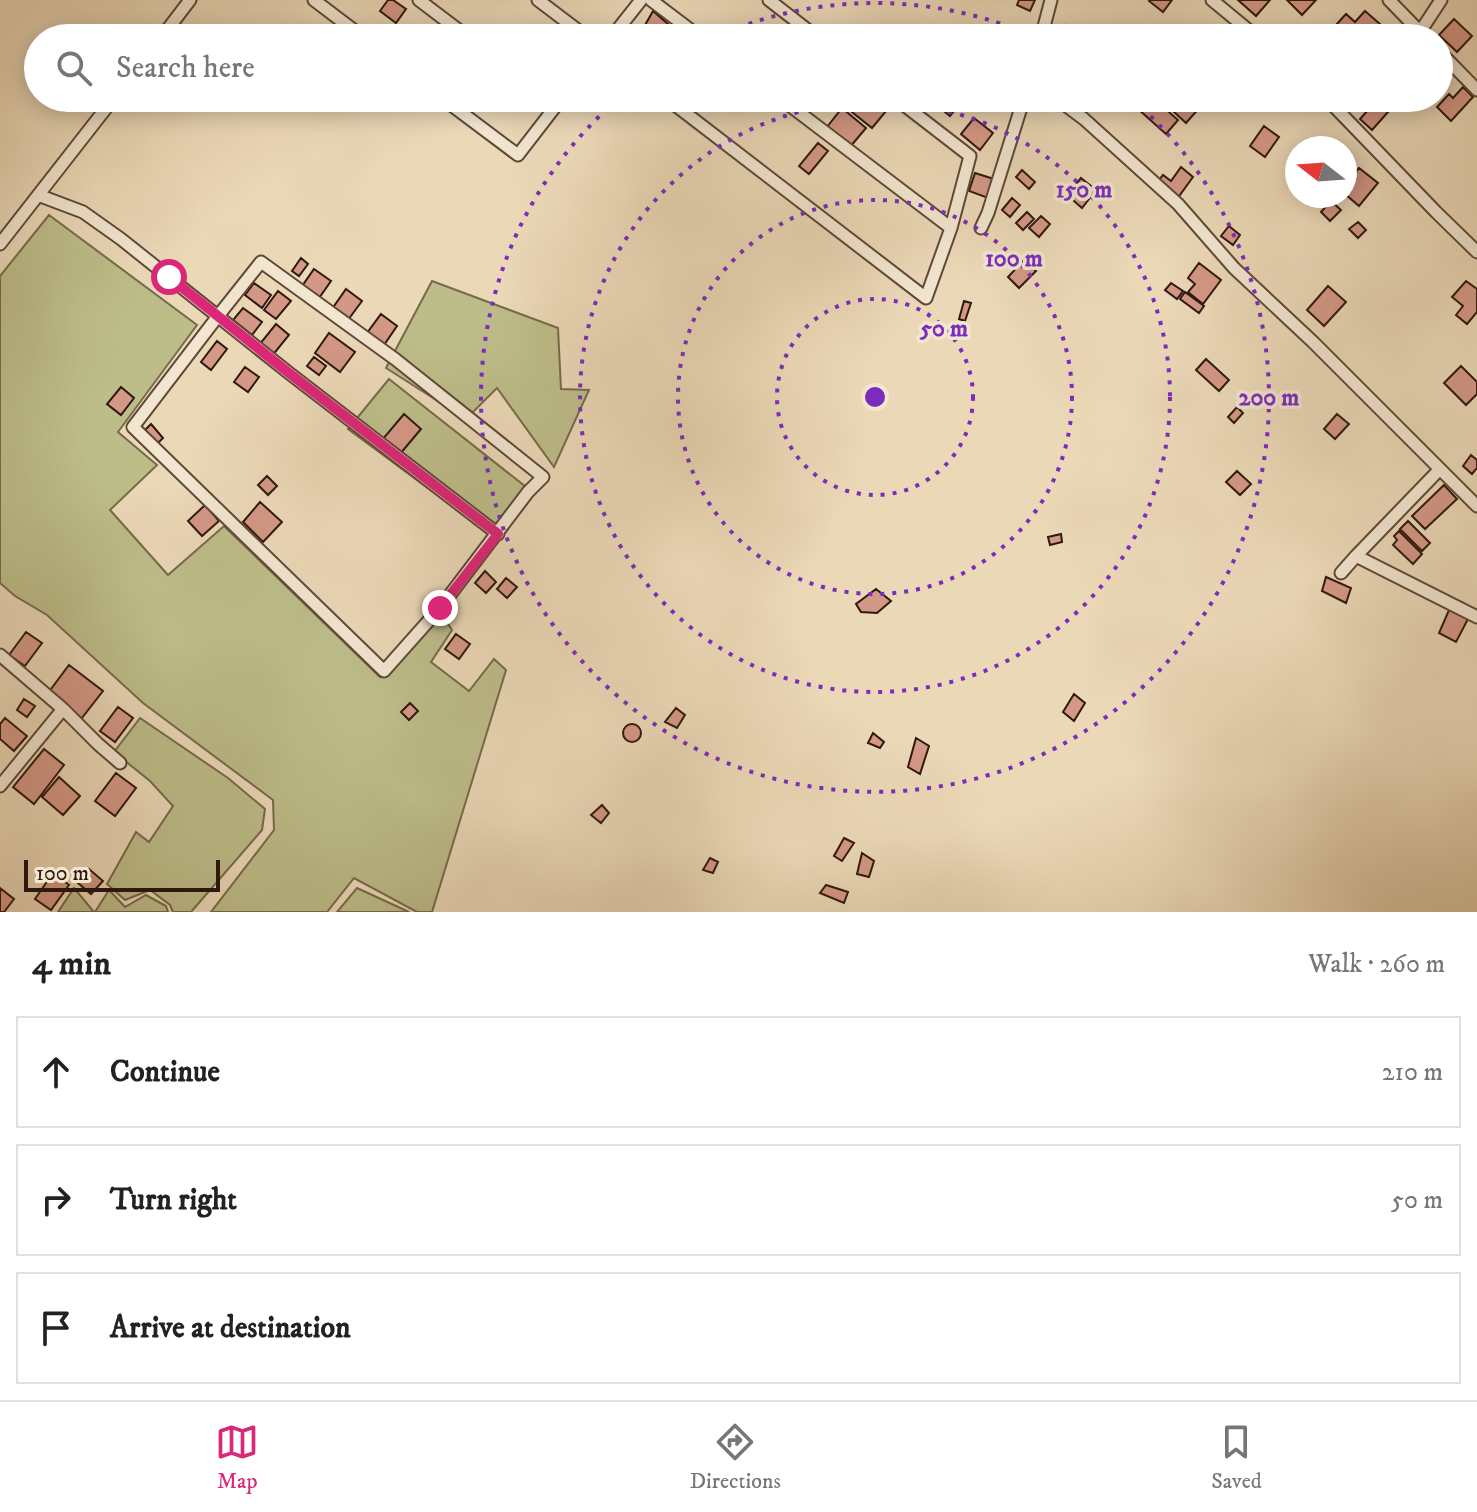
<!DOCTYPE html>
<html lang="en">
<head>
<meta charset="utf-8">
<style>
  body { margin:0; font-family:"IM FELL DW Pica",serif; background:#f6f6f6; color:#222 }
  .compass { position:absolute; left:1285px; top:136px; width:72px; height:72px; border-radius:50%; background:#fff; box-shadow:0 4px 20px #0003; rotate:287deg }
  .scale { position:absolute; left:24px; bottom:20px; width:196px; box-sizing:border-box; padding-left:8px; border:4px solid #2f180e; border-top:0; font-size:22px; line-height:28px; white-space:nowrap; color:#2f180e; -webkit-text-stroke:6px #f2e6d0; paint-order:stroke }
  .stop { position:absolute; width:24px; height:24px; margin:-18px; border:6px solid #db2777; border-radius:50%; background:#fff }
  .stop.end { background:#db2777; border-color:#fff; box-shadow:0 2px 8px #0008 }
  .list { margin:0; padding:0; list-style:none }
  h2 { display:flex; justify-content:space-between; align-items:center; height:104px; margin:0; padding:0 32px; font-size:34px }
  h2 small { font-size:26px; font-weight:400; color:#767676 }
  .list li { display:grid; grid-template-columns:52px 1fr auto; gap:24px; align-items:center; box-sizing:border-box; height:112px; margin:0 16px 16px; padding:0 16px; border:2px solid #e0e0e0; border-radius:0px }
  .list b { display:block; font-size:30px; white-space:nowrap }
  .list em { font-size:26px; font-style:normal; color:#767676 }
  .icon { flex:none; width:44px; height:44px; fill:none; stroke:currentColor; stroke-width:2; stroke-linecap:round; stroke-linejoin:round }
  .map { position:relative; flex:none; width:1477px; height:912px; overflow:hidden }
  .search { position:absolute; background:#fff; box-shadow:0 4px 20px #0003; left:24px; right:24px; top:24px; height:88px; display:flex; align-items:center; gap:20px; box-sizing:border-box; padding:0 28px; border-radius:44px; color:#767676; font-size:30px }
  .sheet { height:488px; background:#fff }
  nav { display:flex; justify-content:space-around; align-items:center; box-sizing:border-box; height:112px; border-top:2px solid #e0e0e0; background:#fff; font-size:22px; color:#767676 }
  nav a { display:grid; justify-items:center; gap:4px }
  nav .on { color:#db2777 }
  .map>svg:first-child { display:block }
  .green { fill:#bdbd8a; stroke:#766a4c; stroke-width:2 }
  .building { fill:#d49886; stroke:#2f180e; stroke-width:2 }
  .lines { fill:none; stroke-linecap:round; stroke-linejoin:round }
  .minor-casing { stroke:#5e4838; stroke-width:15 }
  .minor { stroke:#f2e6d0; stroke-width:11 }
  .route { stroke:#db2777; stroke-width:10 }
  .ring { fill:none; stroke:#7b2cbf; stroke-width:4; stroke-dasharray:4 8 }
  .centre { fill:#7b2cbf; stroke:#f2e6d0; stroke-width:4 }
  .ring-label { font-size:24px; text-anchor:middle; font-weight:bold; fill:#7b2cbf; stroke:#f2e6d0; stroke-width:7; stroke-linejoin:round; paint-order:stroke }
</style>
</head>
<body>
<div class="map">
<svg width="1477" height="912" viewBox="0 0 1477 912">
  <rect width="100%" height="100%" fill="#ebd8b7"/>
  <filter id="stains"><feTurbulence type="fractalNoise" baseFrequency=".0025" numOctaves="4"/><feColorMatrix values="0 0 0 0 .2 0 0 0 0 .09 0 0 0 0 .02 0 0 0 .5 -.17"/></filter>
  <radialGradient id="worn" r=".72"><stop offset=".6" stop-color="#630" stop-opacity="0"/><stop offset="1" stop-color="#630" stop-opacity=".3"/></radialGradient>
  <path class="green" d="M 49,215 L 197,325 L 118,432 L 157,465 L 110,510 L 168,575 L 224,526 L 380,677 L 442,615 L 452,630 L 431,662 L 469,691 L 494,659 L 506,670 L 432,912 L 417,912 L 354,878 L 327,912 L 211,912 L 274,830 L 273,800 L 143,703 L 47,615 L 15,596 L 0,583 L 0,276 Z
    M 432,281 L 558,328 L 561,389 L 589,390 L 554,467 L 497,388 L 466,419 L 386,368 Z
    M 389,379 L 526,487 L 490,534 L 348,429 Z
    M 140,718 L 228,778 L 265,809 L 262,830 L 191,912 L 173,912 L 170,905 L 150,890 L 125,900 L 107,884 L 136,832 L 149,842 L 173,806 L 150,781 L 114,752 Z
    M 74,888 L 94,912 L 58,912 Z
    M 357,888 L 409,912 L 337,912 Z
    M 109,890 L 125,907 L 146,895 L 166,906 L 168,912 L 95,912 Z"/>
  <path class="building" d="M 388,0 L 393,0 L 406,9 L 396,23 L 380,11 Z
    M 1019,0 L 1035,0 L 1030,11 L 1017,5 Z
    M 1150,0 L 1172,0 L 1163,12 L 1149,1 Z
    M 1238,0 L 1270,0 L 1256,16 Z
    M 1287,0 L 1316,0 L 1302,15 Z
    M 653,11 L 668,24 L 660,38 L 647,38 L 640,34 Z
    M 1365,11 L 1380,24 L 1367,38 L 1351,38 L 1336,25 L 1346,14 L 1355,22 Z
    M 1454,19 L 1472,36 L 1457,52 L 1439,35 Z
    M 1066,25 L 1082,38 L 1056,38 Z
    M 1323,27 L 1336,38 L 1314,38 Z
    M 1463,87 L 1473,97 L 1451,121 L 1437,107 L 1449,94 L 1453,98 Z
    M 863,98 L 872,98 L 887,110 L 872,128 L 852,112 Z
    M 946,98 L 949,98 L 958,106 L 950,116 L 939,107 Z
    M 1148,98 L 1153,98 L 1178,120 L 1166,134 L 1138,109 Z
    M 1159,98 L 1208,98 L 1186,123 Z
    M 1376,101 L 1388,112 L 1372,130 L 1360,119 Z
    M 842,108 L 866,128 L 850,147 L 827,127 Z
    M 974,118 L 993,133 L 980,150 L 961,134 Z
    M 1264,126 L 1279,137 L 1265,157 L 1250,146 Z
    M 818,143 L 828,151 L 809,174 L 799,166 Z
    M 1181,167 L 1193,177 L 1177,199 L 1156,184 L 1163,175 L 1171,181 Z
    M 1359,168 L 1378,183 L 1359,206 L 1345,194 L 1345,185 Z
    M 1022,170 L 1035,182 L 1029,189 L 1016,177 Z
    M 975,173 L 997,180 L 991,199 L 969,191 Z
    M 1081,178 L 1096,190 L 1082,208 L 1067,195 Z
    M 1012,198 L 1020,205 L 1010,217 L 1002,210 Z
    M 1331,201 L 1341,210 L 1330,221 L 1321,212 Z
    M 1027,212 L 1034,219 L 1023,230 L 1016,223 Z
    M 1041,216 L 1050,224 L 1039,237 L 1029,228 Z
    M 1358,222 L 1366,230 L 1358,238 L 1349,229 Z
    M 1229,226 L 1240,235 L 1233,245 L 1221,236 Z
    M 301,258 L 308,264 L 299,276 L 292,271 Z
    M 1024,260 L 1036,271 L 1019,288 L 1008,277 Z
    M 1199,263 L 1221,280 L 1203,304 L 1188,292 L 1195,284 L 1188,278 Z
    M 314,269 L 331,281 L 317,301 L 300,289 Z
    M 1466,281 L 1477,289 L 1477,312 L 1467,324 L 1456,315 L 1463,306 L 1452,297 Z
    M 254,283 L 271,295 L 262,308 L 245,295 Z
    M 1171,283 L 1183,291 L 1177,299 L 1165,290 Z
    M 1328,286 L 1346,302 L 1324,326 L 1307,310 Z
    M 346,289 L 362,301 L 348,320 L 332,309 Z
    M 278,291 L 291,301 L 276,319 L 264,310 Z
    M 1185,292 L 1204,306 L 1199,313 L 1180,299 Z
    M 964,301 L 971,303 L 965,321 L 959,319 Z
    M 243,308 L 262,322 L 252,335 L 233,320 Z
    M 381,314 L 397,326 L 384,345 L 367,333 Z
    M 276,324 L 289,335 L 272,356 L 259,345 Z
    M 329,333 L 355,352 L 340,372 L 315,353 Z
    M 217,341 L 227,349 L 211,370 L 201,362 Z
    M 314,357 L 326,366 L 319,375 L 307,366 Z
    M 1206,359 L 1229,380 L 1219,391 L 1196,370 Z
    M 1461,366 L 1477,382 L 1477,394 L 1466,405 L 1444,383 Z
    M 245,367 L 259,377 L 248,392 L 234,382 Z
    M 121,387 L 134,398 L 121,415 L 107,404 Z
    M 1237,407 L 1243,413 L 1234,423 L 1228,417 Z
    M 404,414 L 421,429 L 400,454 L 382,440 Z
    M 1337,414 L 1349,424 L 1335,439 L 1324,429 Z
    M 151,424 L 163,438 L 155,446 L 143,432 Z
    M 1471,455 L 1477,460 L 1477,468 L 1472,474 L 1463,466 Z
    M 1237,471 L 1251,484 L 1240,495 L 1226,482 Z
    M 267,476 L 277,486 L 268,495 L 258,485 Z
    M 1444,485 L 1457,499 L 1425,529 L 1412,516 Z
    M 260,502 L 282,522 L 263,542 L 243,522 Z
    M 205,505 L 219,521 L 202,536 L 188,521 Z
    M 1408,521 L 1430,543 L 1422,551 L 1400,529 Z
    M 1399,531 L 1422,554 L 1413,564 L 1393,545 L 1397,540 L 1394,536 Z
    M 1061,534 L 1062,542 L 1050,545 L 1048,537 Z
    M 485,571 L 496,582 L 486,593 L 475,583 Z
    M 1326,577 L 1351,588 L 1346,603 L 1322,591 Z
    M 506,578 L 517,587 L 507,598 L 497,589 Z
    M 876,589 L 891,601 L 877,613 L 861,612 L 856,604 Z
    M 1449,610 L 1469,617 L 1456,642 L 1439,633 Z
    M 26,632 L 42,643 L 25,666 L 9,655 Z
    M 456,634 L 470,644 L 459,659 L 445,649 Z
    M 69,665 L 103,691 L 81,719 L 48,693 Z
    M 1074,694 L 1085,703 L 1074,721 L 1063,712 Z
    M 24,699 L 35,706 L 27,717 L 17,710 Z
    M 410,703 L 418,711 L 409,720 L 401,712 Z
    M 118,707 L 133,718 L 115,742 L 100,731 Z
    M 676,708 L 685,715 L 677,728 L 665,722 Z
    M 5,718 L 27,736 L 14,751 L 0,739 L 0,724 Z
    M623 733a9 9 0 1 1 18 0a9 9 0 1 1-18 0Z
    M 873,733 L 884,742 L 880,748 L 868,743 Z
    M 916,738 L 929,746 L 920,774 L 908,767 Z
    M 44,749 L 64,765 L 34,804 L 13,787 Z
    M 116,773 L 136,788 L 115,816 L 95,801 Z
    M 59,777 L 80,796 L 63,815 L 42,797 Z
    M 602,805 L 609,813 L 601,823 L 591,815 Z
    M 844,838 L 854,843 L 842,861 L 834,856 Z
    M 862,853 L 874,861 L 869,877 L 857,874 Z
    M 710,858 L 718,862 L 713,873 L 703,870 Z
    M 89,869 L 103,881 L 91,894 L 78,883 Z
    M 53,873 L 69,885 L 51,910 L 35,899 Z
    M 826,885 L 848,892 L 844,903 L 820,893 Z
    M 0,888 L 14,899 L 4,912 L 0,912 Z"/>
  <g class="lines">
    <g class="minor-casing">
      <path id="minor" d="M 314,0 L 364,38
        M 419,0 L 469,38
        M 538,0 L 588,38
        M 651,0 L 701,38
        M 769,0 L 818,38
        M 1212,0 L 1258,38
        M 1389,0 L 1426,38
        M 1420,32 L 1441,0
        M 161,38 L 190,0
        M 611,38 L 641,0
        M 1041,38 L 1051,0
        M 1439,51 L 1477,90
        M 442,98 L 518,155 L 562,98
        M 666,98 L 926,298 L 951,228 L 970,156 L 895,98
        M 780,98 L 951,228
        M 1056,98 L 1084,119 L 1178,204 L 1234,268 L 1313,342 L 1477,506
        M 1326,98 L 1436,212 L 1477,252
        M 38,195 L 83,212 L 121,239 L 289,373 L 498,534
        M 981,228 L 988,213 L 1024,98
        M 0,244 L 114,98
        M 261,262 L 395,359 L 543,477 L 528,492 L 440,608 L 384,671 L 133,427 L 218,316 Z
        M 1440,469 L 1356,556 L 1477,617
        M 1341,573 L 1356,556
        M 0,655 L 63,709 L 0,786
        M 63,709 L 98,744 L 120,763"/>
    </g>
    <use href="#minor" class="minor"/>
  </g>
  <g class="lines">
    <path class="route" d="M 169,277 L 289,373 L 498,534 L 440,608"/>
  </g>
  <g class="ring">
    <circle cx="875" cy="397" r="98"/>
    <circle cx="875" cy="397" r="197"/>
    <circle cx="875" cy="397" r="295"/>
    <path d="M715 37A394 394 0 0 1 1035 37M1133 100A394 394 0 1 1 617 100"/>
  </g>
  <circle cx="875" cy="397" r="12" class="centre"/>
  <g class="ring-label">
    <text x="1084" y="197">150 m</text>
    <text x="1014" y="266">100 m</text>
    <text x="944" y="336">50 m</text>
    <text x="1269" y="405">200 m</text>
  </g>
  <rect width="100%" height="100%" filter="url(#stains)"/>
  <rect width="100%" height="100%" fill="url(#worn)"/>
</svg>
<svg class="compass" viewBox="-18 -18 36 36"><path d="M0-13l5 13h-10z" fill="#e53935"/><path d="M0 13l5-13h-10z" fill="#767676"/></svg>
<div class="scale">100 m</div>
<div class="stop" style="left:169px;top:277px"></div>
<div class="stop end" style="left:440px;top:608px"></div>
<div class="search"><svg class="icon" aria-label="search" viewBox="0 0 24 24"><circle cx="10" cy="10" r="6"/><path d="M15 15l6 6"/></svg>Search here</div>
</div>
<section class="sheet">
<h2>4 min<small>Walk · 260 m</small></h2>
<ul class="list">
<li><svg class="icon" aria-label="ahead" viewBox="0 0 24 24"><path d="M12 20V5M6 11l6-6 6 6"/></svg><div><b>Continue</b></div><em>210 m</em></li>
<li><svg class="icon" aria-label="right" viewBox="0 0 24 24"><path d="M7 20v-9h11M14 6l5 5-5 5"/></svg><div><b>Turn right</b></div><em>50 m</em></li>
<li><svg class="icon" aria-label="arrive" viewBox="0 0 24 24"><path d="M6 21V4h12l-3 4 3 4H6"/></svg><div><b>Arrive at destination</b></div></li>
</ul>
</section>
<nav>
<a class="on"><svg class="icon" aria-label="map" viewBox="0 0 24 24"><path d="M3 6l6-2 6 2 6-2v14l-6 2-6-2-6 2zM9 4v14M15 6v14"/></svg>Map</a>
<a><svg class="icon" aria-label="directions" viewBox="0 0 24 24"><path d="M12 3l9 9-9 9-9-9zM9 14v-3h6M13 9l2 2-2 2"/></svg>Directions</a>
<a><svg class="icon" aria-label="saved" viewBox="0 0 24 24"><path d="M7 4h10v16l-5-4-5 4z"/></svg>Saved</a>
</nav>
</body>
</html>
